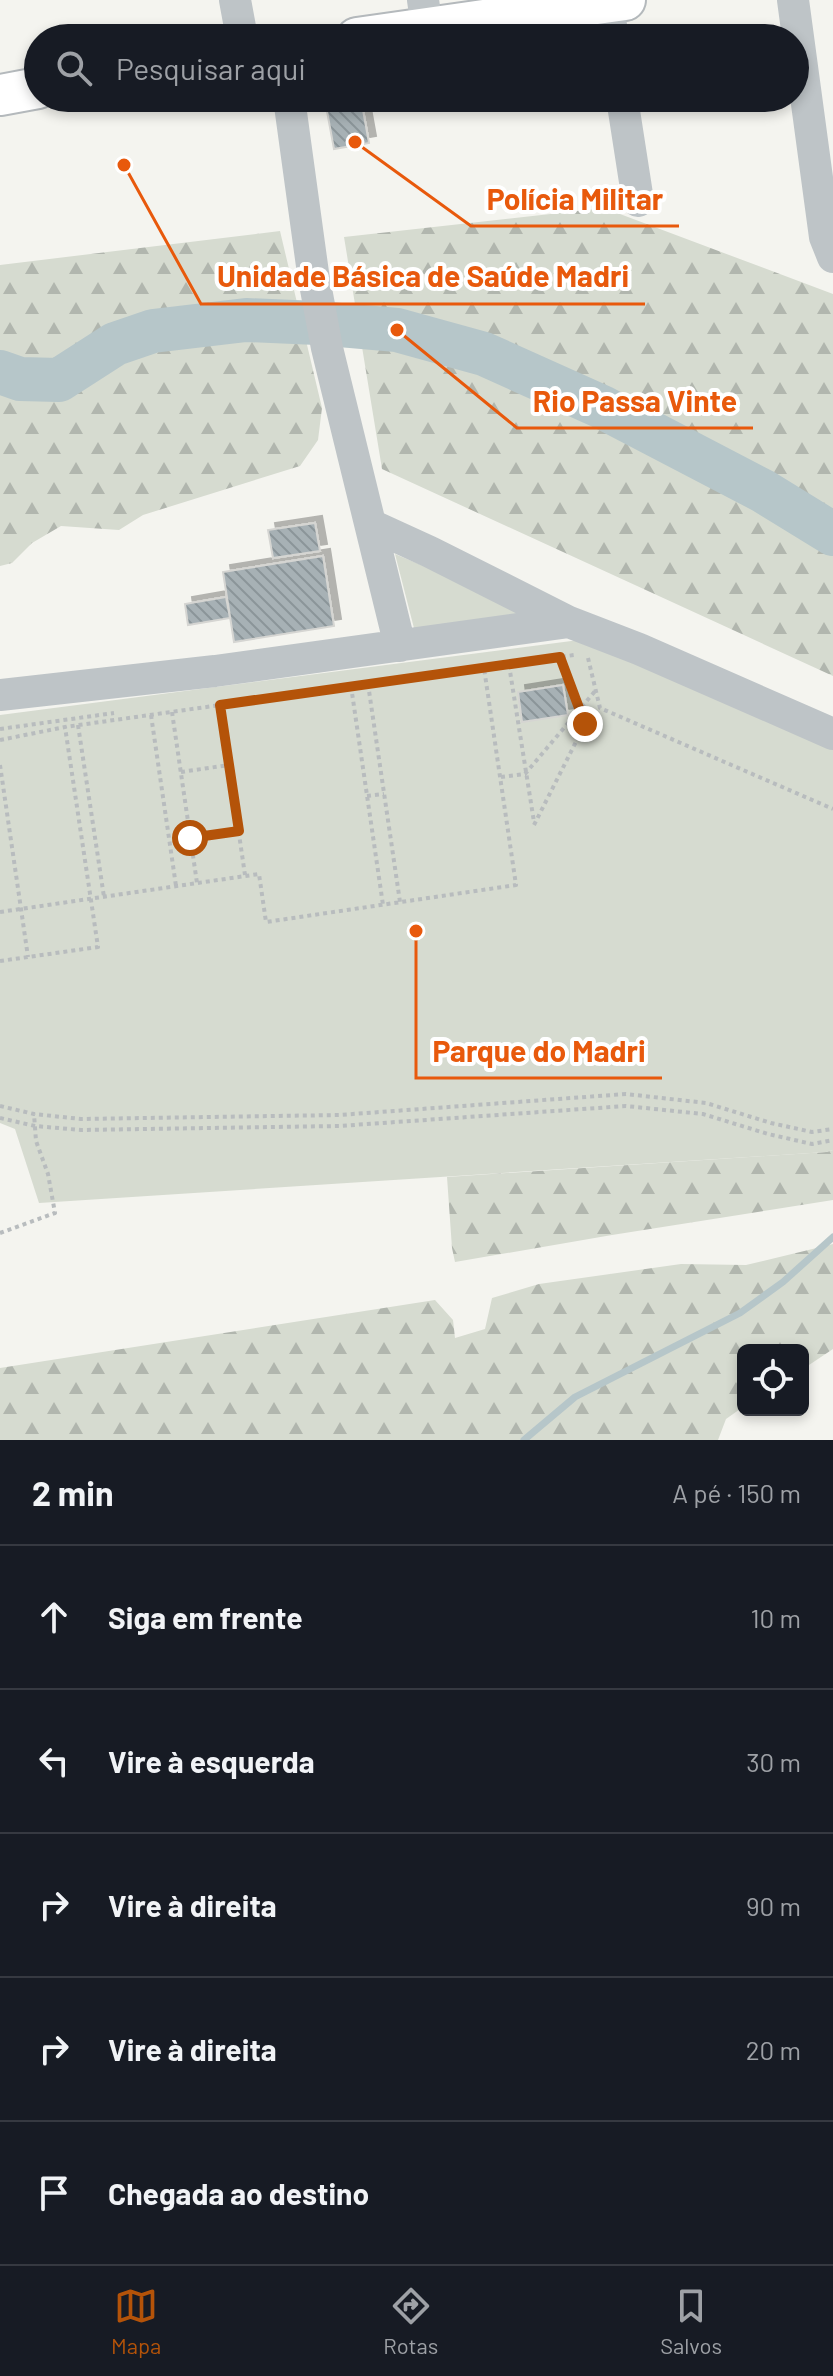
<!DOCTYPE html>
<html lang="pt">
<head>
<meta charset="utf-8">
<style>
  body { margin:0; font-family:Barlow,sans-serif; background:#242831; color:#f1f3f6 }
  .controls { position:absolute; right:24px; bottom:24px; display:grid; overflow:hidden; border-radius:12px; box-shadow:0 4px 12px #0003 }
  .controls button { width:72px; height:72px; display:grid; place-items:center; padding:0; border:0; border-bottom:2px solid #363941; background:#171b24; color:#f1f3f6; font:40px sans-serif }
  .stop { position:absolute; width:24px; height:24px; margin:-18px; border:6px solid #b45309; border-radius:50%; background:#fff }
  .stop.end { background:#b45309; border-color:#fff; box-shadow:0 2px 8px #0008 }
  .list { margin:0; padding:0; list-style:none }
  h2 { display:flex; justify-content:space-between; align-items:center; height:104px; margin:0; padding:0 32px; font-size:34px }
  h2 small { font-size:26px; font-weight:400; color:#9ea1a6 }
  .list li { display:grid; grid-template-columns:52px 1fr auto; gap:24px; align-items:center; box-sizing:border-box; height:144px; padding:0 32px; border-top:2px solid #363941 }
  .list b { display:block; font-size:30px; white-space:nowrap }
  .list em { font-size:26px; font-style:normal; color:#9ea1a6 }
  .icon { flex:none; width:44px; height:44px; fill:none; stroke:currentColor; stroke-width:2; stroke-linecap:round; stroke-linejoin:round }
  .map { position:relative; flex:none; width:833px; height:1440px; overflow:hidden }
  .search { position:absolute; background:#171b24; box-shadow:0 4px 12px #0003; left:24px; right:24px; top:24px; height:88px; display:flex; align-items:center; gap:20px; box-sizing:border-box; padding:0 28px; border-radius:44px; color:#9ea1a6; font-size:30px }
  .sheet { height:824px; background:#171b24 }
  nav { display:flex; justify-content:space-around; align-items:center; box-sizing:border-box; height:112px; border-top:2px solid #363941; background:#171b24; font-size:22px; color:#9ea1a6 }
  nav a { display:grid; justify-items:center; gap:4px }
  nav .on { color:#b45309 }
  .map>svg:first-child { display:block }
  .forest { fill:url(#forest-firs) }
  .park { fill:#d6dbd0 }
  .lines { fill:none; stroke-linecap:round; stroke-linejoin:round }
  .stream { stroke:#b6c6c9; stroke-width:7 }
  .river { stroke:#b6c6c9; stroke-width:44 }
  .building { fill:url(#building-back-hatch); stroke:#d5d5d2; stroke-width:2; filter:url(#shadow) }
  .major-casing { stroke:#b4b9bc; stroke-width:44 }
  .path { stroke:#b8bcbe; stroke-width:4; stroke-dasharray:4 4; stroke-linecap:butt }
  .minor { stroke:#bec4c7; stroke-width:32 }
  .major { stroke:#fff; stroke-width:40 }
  .route { stroke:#b45309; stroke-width:10 }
  .leader { fill:none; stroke:#e8590c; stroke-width:3 }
  .callout-dot { fill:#e8590c; stroke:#fff; stroke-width:3 }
  .callout-label { font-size:30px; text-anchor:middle; font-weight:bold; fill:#e8590c; stroke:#fff; stroke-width:8; stroke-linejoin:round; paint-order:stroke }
</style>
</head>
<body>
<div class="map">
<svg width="833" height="1440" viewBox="0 0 833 1440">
  <defs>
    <pattern id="forest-firs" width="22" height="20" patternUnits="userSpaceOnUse" patternTransform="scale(2)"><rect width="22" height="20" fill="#d6dbd0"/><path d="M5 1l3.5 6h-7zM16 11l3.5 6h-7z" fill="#b1b6ae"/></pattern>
    <pattern id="building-back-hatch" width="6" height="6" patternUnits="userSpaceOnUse" patternTransform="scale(2)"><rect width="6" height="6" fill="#a7b1b5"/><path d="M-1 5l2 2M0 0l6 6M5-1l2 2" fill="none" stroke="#8b9599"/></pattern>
    <filter id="shadow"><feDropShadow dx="7" dy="-7" stdDeviation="0" flood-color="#0004"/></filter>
  </defs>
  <rect width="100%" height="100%" fill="#f4f4ef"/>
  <path class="forest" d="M 604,208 L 833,294 L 833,676 L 382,469 L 344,237 Z
    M 280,231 L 322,408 L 318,440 L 300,466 L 143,515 L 119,530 L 61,526 L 32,543 L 12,563 L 0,566 L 0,265 Z
    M 833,1150 L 833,1200 L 612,1235 L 455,1262 L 452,1248 L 447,1177 L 826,1152 Z
    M 833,1244 L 833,1349 L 803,1369 L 803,1350 L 743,1350 L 743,1407 L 726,1419 L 718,1440 L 0,1440 L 0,1368 L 435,1300 L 453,1320 L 455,1338 L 485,1329 L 492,1298 L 539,1284 L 681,1264 L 746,1265 Z"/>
  <path class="park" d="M 395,554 L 514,604 L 526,612 L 416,636 Z
    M 579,640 L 833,739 L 833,1150 L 826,1152 L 39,1203 L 15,1129 L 0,1123 L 0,715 Z"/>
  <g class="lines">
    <path class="stream" d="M 524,1440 L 575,1397 L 740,1313 L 783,1282 L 833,1237"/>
    <path class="river" d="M 0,372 L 20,379 L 59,380 L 115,344 L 153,331 L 246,320 L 317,323 L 397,330 L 484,354 L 602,407 L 763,491 L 833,534"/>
  </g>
  <path class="building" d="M 361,99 L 369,143 L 334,149 L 326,106 Z
    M 315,523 L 320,551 L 273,558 L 268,530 Z
    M 323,556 L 334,626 L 234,642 L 223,572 Z
    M 226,597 L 230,618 L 188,625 L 185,604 Z
    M 563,685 L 568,715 L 522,722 L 518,692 Z"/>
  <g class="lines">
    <g class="major-casing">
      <path id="major" d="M 357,38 L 625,0
        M 0,95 L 38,88"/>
    </g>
    <path class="path" d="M 588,658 L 600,708 L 833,809
      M 509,665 L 534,822
      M 368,684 L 400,902
      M 351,686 L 383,905
      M 220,705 L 245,875
      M 172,712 L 197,883
      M 151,715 L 176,886
      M 78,725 L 104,897
      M 0,729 L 114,713
      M 0,740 L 65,727 L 574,655
      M 0,765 L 28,957
      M 181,772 L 229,765
      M 501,777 L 525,774 L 596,690
      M 367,796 L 384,794
      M 534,825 L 585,724 L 560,657
      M 190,838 L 239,831
      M 0,912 L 259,874 L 266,922 L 516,885 L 484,668
      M 0,961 L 98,947 L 65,727
      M 0,1106 L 34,1114 L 81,1119 L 339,1115 L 626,1094 L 706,1103 L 771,1123 L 812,1132 L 833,1129
      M 0,1118 L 35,1126 L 81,1130 L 339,1126 L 626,1106 L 703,1114 L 768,1134 L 812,1144 L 833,1140
      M 0,1233 L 55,1213 L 48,1174 L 36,1141 L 34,1114"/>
    <path class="minor" d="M 235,0 L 242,38
      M 423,0 L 427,28
      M 607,0 L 613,38
      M 793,0 L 825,237 L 833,257
      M 289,98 L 313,273 L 327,348 L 400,646
      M 622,98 L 638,201
      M 371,525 L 430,552 L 569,622 L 639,649 L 833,734
      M 0,695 L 215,671 L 569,622"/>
    <use href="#major" class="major"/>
  </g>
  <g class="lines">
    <path class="route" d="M 190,838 L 239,831 L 220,705 L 560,657 L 585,724"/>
  </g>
  <path class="leader" d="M355 142L471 226H679M124 165L201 304H645M397 330L517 428H753M416 931L416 1078H662"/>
  <g class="callout-dot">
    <circle cx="355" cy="142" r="8"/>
    <circle cx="124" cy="165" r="8"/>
    <circle cx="397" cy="330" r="8"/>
    <circle cx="416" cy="931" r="8"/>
  </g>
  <g class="callout-label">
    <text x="575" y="210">Polícia Militar</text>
    <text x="423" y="287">Unidade Básica de Saúde Madri</text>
    <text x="635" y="412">Rio Passa Vinte</text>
    <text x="539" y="1062">Parque do Madri</text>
  </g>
</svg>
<div class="controls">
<button><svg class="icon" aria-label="locate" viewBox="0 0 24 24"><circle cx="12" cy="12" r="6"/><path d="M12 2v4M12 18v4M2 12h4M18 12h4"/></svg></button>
</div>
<div class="stop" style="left:190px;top:838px"></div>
<div class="stop end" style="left:585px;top:724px"></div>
<div class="search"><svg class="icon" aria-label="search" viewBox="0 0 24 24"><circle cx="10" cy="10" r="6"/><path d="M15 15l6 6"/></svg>Pesquisar aqui</div>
</div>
<section class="sheet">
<h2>2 min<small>A pé · 150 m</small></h2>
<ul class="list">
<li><svg class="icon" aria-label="ahead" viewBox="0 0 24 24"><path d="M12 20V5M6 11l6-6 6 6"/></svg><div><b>Siga em frente</b></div><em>10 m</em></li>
<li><svg class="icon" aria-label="left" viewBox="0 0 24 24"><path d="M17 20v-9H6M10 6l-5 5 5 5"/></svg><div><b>Vire à esquerda</b></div><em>30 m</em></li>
<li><svg class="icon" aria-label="right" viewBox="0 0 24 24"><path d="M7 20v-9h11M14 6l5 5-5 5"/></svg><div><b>Vire à direita</b></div><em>90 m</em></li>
<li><svg class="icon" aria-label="right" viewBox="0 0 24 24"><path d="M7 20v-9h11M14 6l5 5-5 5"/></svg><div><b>Vire à direita</b></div><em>20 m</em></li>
<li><svg class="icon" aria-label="arrive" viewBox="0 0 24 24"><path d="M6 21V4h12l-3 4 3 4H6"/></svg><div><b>Chegada ao destino</b></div></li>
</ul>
</section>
<nav>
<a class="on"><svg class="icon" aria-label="map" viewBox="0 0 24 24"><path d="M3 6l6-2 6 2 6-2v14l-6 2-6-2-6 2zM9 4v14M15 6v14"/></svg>Mapa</a>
<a><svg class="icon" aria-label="directions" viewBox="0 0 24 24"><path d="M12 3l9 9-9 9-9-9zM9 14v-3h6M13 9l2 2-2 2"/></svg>Rotas</a>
<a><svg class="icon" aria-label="saved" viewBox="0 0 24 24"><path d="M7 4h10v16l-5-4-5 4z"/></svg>Salvos</a>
</nav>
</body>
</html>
